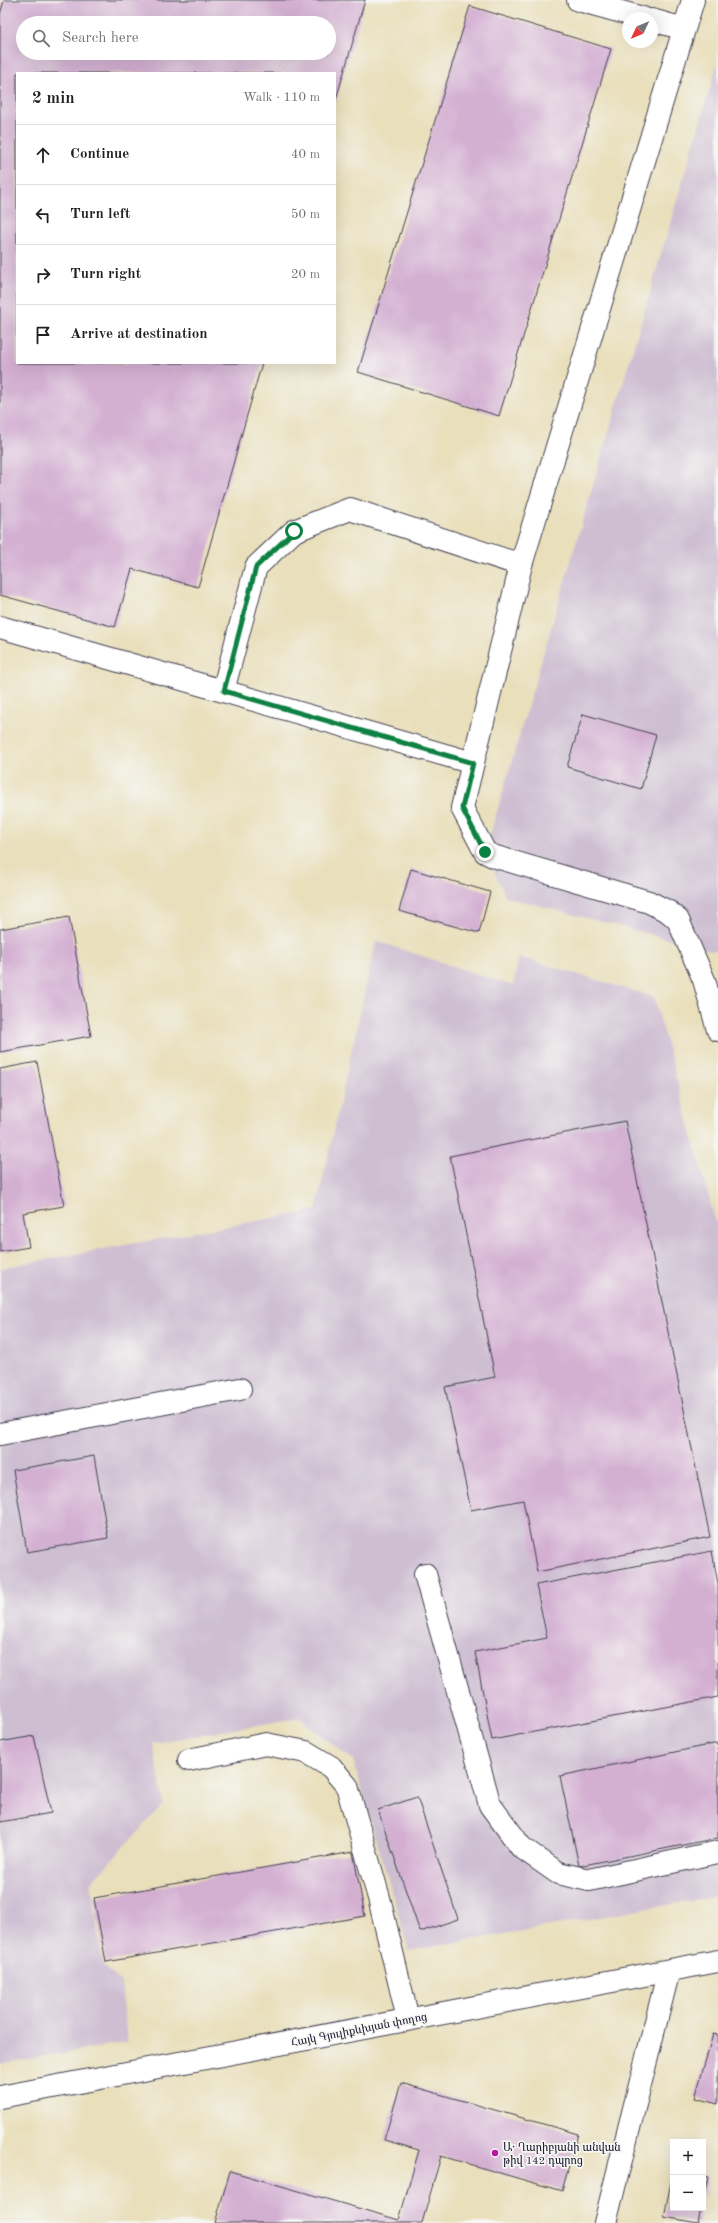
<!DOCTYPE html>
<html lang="en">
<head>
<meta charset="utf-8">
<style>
  body { margin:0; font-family:"Old Standard TT","Noto Serif Armenian",serif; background:#f6f6f6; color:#202124 }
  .controls { position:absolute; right:12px; bottom:12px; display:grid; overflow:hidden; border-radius:0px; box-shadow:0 4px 16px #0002 }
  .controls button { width:36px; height:36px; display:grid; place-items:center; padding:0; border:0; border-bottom:1px solid #e0e0e0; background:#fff; color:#202124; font:20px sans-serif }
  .compass { position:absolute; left:622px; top:12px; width:36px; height:36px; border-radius:50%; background:#fff; box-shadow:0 4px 16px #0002; rotate:226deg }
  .stop { position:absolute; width:12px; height:12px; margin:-9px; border:3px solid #0b8043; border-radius:50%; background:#fff }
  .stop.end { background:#0b8043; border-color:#fff; box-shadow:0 1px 4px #0008 }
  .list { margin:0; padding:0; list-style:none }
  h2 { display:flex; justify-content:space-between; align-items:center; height:52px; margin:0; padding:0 16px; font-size:17px }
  h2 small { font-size:13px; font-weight:400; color:#757577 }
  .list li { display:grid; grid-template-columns:26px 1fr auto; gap:12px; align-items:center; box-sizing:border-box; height:60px; padding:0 16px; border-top:1px solid #e0e0e0 }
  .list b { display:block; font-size:15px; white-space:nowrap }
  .list em { font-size:13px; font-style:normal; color:#757577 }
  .icon { flex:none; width:22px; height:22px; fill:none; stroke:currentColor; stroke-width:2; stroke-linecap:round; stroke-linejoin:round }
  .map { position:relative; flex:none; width:718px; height:2223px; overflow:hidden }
  .search { position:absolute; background:#fff; box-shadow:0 4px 16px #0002; left:16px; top:16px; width:320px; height:44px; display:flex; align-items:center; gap:10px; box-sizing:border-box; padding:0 14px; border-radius:22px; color:#757577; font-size:15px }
  .panel { position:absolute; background:#fff; box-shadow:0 4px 16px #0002; left:16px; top:72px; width:320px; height:292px; border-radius:0px }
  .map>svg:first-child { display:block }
  .industrial { fill:#cdbed2 }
  .building { fill:#d3afd2; fill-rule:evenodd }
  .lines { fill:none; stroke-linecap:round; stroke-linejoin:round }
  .minor-casing { stroke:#403e4e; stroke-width:24 }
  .minor { stroke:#fff; stroke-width:22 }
  .route { stroke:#0b8043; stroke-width:5 }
  .poi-dot { fill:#b5179e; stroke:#f6f6f2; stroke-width:1.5 }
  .labels { text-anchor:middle; stroke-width:3.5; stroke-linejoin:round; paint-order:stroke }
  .street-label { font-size:11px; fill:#22223b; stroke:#f6f6f2 }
  .poi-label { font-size:11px; fill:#22223b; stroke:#f6f6f2; text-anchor:start }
</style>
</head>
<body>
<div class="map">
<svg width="718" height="2223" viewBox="0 0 718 2223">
  <rect width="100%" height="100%" fill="#f6f6f2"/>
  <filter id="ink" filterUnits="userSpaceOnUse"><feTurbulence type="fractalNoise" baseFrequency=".025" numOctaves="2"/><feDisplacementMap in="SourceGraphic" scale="8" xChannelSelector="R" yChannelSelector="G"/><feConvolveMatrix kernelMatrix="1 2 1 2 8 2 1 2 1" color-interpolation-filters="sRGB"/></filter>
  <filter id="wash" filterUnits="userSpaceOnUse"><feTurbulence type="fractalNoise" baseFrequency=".012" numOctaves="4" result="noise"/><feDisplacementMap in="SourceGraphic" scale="16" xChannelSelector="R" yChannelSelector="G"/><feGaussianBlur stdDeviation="0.9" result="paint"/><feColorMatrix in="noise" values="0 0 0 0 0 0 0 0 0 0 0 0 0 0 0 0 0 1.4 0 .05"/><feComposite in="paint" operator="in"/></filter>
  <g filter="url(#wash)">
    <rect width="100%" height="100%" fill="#e9dfbb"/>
    <path class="industrial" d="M 718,61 L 718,952 L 506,897 L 485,852 Z
      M 376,941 L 513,986 L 519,957 L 654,997 L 718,1230 L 718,1896 L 409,1951 L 353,1760 L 299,1718 L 153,1743 L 164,1804 L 90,1883 L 103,1965 L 121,1982 L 127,2042 L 0,2064 L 0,1268 L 316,1210 Z"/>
    <g id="blocks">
      <path class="building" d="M 4,0 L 365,0 L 335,103 L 335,73 L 17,73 L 17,363 L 262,363 L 198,587 L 132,569 L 115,627 L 0,595 L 0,15 ZM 23,23 L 329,23 L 329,53 L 23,53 Z
        M 470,6 L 611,49 L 499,416 L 358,372 Z
        M 583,714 L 656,735 L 641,789 L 567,767 Z
        M 411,869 L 490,892 L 479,933 L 399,911 Z
        M 69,917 L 91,1036 L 0,1052 L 0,929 Z
        M 37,1062 L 64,1206 L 23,1213 L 29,1247 L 0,1252 L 0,1069 Z
        M 625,1121 L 710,1537 L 537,1572 L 523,1500 L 471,1510 L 445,1387 L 495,1377 L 450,1156 Z
        M 94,1456 L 108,1538 L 27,1552 L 13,1470 Z
        M 712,1551 L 718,1584 L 718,1697 L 492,1740 L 475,1652 L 547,1638 L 536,1585 Z
        M 34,1736 L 51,1813 L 0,1822 L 0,1742 Z
        M 718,1743 L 718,1838 L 579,1866 L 560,1776 Z
        M 417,1797 L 458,1919 L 420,1932 L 378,1810 Z
        M 353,1852 L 365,1916 L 106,1962 L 94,1898 Z
        M 713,2034 L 718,2035 L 718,2104 L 695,2098 Z
        M 401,2083 L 578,2134 L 562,2191 L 441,2156 L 422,2223 L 215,2223 L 230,2171 L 399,2220 L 419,2150 L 384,2140 Z
        M 703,2176 L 708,2177 L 704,2197 L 703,2196 Z
        M 672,2177 L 673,2208 L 701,2208 L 698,2223 L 664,2217 Z"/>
    </g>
  </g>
  <g filter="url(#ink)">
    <use href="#blocks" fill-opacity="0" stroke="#403e4e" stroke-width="1"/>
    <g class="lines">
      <g class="minor-casing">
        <path id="minor" d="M 578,0 L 643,18
          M 693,0 L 521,565 L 462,808 L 485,852 L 493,856 L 649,902 L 669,912 L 678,920 L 704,980 L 718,1030
          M 652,20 L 684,29
          M 0,627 L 223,691
          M 473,763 L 223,691 L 256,567 L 294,531 L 350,509 L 521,565
          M 0,1434 L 240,1389
          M 425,1574 L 490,1805 L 521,1847 L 558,1873 L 589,1880 L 718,1852
          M 189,1760 L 266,1744 L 306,1752 L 331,1767 L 347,1786 L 379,1898 L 408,2019
          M 0,2097 L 718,1961
          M 605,2223 L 669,1970"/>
      </g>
      <use href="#minor" class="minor"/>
    </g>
  </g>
  <g class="lines" filter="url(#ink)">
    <path class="route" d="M 294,531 L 256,567 L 224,691 L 473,763 L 462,808 L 485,852"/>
  </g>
  <circle class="poi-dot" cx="495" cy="2153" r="4"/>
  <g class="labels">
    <g class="street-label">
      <text transform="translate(359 2029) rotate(-11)" y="4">Հայկ Գյուլիքևխյան փողոց</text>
    </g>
    <g class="poi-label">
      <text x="503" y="2151">Ա․ Ղարիբյանի անվան<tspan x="503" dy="13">թիվ 142 դպրոց</tspan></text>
    </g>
  </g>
</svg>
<div class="controls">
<button>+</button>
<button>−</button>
</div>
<svg class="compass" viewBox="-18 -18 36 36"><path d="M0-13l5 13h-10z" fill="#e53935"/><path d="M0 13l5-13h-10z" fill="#757577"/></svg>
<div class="stop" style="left:294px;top:531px"></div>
<div class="stop end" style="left:485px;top:852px"></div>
<div class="search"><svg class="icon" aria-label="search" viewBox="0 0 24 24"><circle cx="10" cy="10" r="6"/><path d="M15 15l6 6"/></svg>Search here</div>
<section class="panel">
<h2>2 min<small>Walk · 110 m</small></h2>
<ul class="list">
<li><svg class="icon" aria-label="ahead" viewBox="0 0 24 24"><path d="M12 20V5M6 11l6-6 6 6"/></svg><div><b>Continue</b></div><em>40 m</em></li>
<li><svg class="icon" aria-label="left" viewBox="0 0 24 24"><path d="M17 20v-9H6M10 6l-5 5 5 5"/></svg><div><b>Turn left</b></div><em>50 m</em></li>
<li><svg class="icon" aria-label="right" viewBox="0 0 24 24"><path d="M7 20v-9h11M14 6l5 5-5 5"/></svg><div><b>Turn right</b></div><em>20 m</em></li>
<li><svg class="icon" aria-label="arrive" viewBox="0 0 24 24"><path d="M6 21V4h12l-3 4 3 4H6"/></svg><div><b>Arrive at destination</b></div></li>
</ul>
</section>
</div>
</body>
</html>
